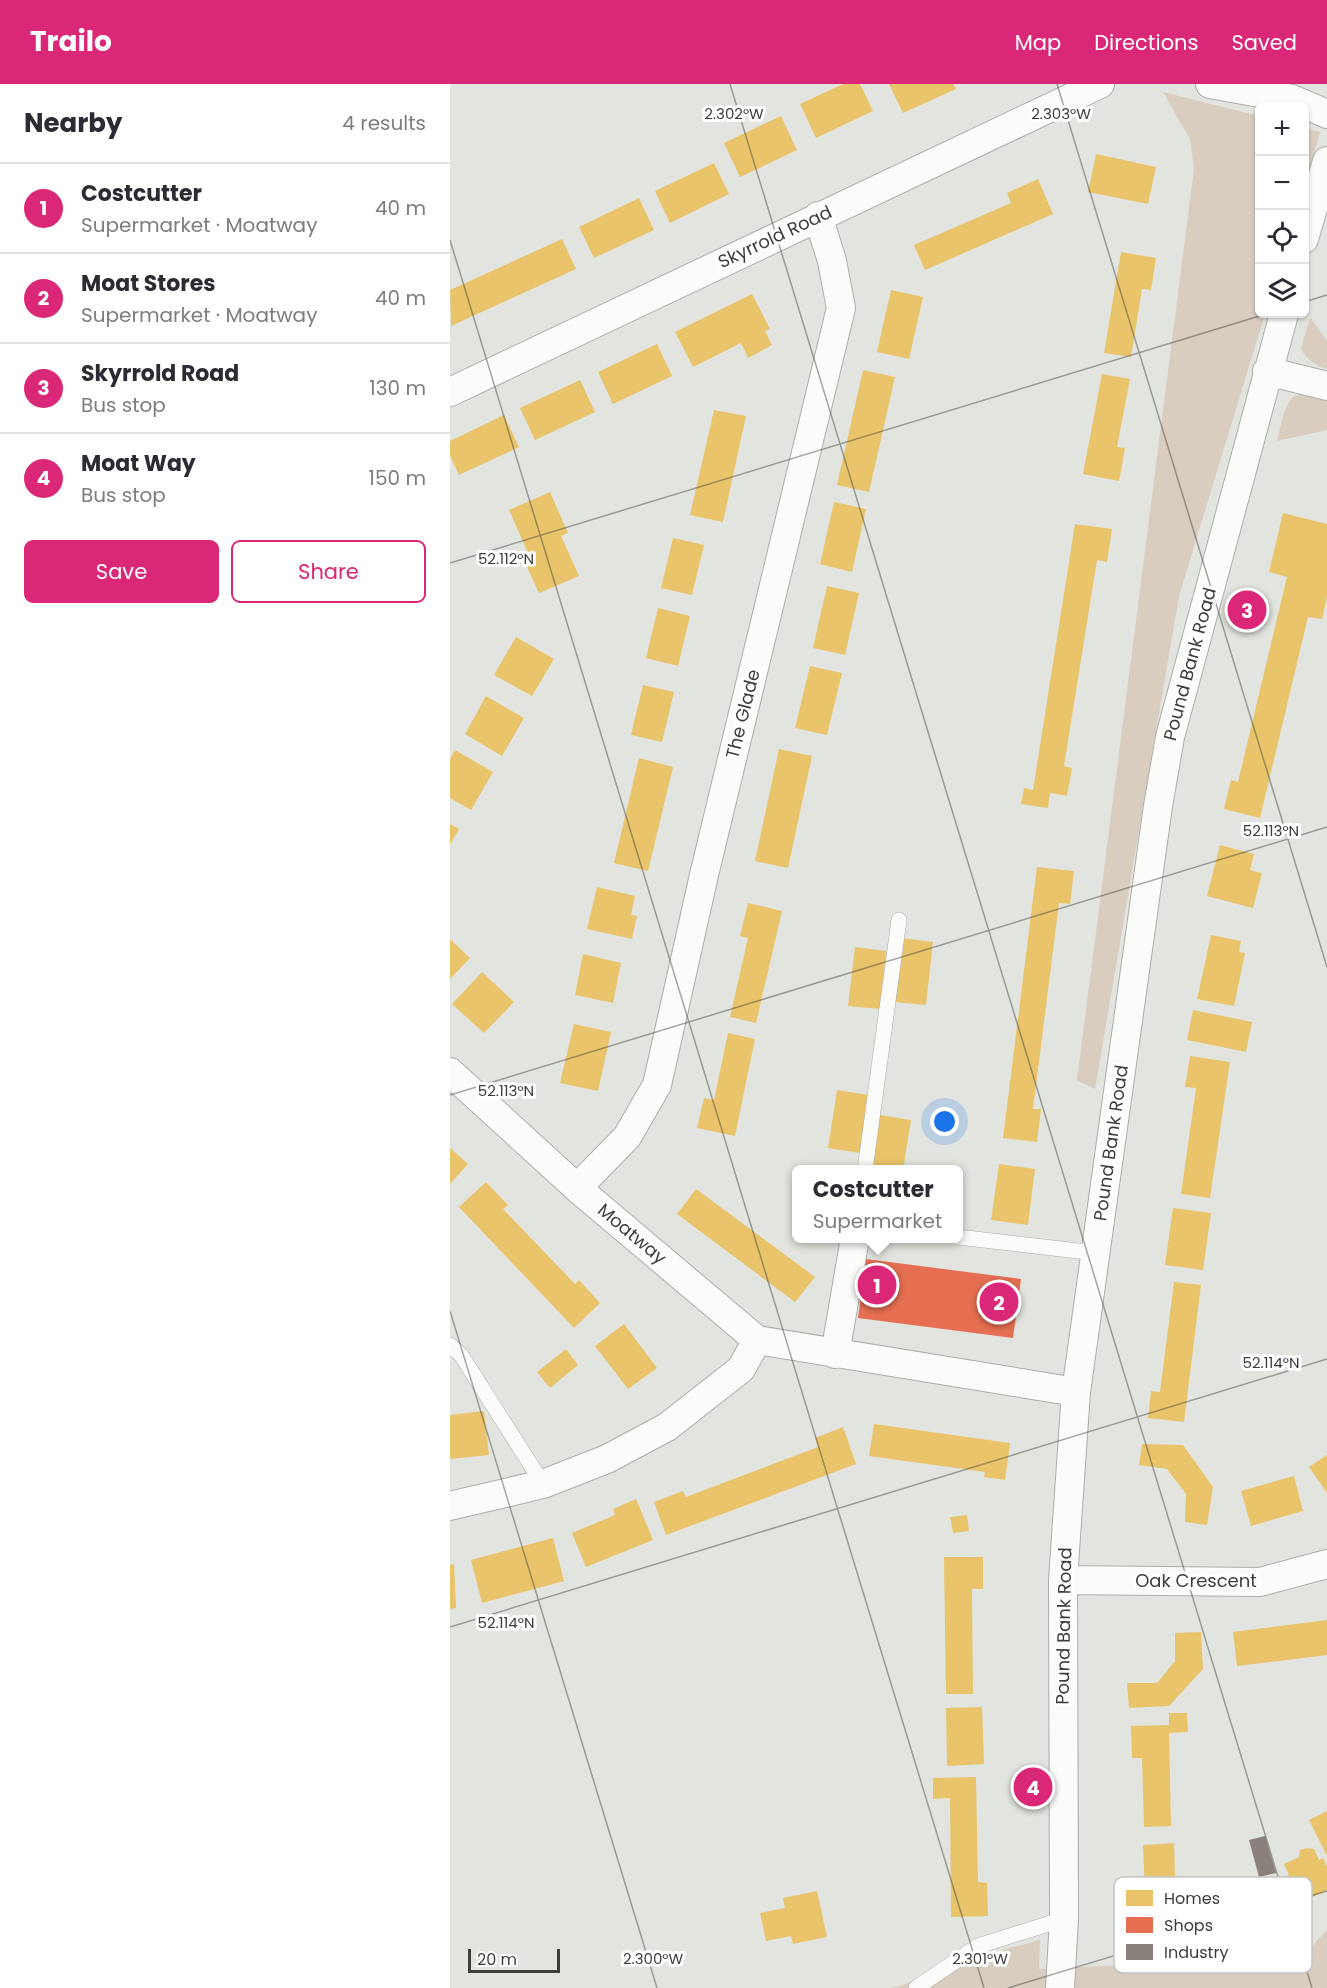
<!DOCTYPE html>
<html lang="en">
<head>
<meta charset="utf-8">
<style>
  body { margin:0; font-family:Poppins,sans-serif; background:#f2f2f3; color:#2b2b33 }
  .controls { position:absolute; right:18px; top:18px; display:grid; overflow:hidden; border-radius:9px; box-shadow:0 2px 4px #0004 }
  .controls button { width:54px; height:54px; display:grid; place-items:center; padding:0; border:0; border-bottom:2px solid #e1e1e2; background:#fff; color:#2b2b33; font:30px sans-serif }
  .scale { position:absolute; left:18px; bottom:15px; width:92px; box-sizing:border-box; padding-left:6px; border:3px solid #3c3e3a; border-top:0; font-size:16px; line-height:21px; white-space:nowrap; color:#3c3e3a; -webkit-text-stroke:4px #fff; paint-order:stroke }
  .you { position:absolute; left:495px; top:1038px; width:21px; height:21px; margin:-15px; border:4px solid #fff; border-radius:50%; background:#1a73e8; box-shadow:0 0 0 9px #1a73e833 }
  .badge { display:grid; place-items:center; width:39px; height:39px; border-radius:50%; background:#db2777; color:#fff; font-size:20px; font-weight:700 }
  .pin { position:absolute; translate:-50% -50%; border:3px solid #fff; box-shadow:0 2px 6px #0006 }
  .popup { position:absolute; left:342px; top:1081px; width:171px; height:78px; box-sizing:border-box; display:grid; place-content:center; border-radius:9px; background:#fff; filter:drop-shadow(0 2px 4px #0005); font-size:20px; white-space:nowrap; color:#7c7c81 }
  .popup b { font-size:22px; color:#2b2b33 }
  .popup::after { content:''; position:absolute; left:50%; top:100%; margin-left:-12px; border:12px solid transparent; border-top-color:#fff }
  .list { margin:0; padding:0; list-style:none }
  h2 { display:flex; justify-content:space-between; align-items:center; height:78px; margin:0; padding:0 24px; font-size:26px }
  h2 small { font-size:20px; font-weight:400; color:#7c7c81 }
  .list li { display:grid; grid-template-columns:39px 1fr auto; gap:18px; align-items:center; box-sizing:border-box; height:90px; padding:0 24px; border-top:2px solid #e1e1e2 }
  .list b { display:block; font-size:22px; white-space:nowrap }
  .list p { margin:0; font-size:20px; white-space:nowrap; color:#7c7c81 }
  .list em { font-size:20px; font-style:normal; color:#7c7c81 }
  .actions { display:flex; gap:12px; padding:18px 24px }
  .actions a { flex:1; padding:14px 0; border:2px solid #db2777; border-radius:9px; text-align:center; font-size:21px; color:#db2777 }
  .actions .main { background:#db2777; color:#fff }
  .icon { flex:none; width:33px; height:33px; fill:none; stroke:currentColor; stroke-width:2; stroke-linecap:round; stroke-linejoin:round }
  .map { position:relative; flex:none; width:877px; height:1904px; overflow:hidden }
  header { display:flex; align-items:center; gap:36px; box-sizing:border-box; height:84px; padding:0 30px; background:#db2777; color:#fff }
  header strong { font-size:28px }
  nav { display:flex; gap:33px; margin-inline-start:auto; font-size:21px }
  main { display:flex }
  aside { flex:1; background:#fff }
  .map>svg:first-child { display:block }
  .green { fill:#d8cdbe }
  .homes { fill:#e9c46a }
  .shops { fill:#e76f51 }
  .industry { fill:#8a817c }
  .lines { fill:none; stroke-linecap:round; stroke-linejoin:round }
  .service-casing { stroke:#acada9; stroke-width:16 }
  .minor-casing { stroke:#acada9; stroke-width:30 }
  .service { stroke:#fbfbfa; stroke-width:15 }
  .minor { stroke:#fbfbfa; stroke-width:28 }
  .ticks { fill:none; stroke:#3c3e3a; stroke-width:1.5; stroke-opacity:0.45 }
  .labels { text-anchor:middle; stroke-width:6; stroke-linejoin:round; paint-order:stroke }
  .street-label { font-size:18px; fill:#3c3e3a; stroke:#fff }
  .key { fill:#fff; stroke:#c4c5c4; stroke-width:1.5 }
  .key-label { font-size:16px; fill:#3c3e3a }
  .ticks-label { font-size:15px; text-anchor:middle; fill:#3c3e3a; stroke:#fff; stroke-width:6; stroke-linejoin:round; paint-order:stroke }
</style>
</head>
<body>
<header>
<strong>Trailo</strong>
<nav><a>Map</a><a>Directions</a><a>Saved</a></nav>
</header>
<main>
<aside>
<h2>Nearby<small>4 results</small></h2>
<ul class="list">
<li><span class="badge">1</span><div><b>Costcutter</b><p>Supermarket · Moatway</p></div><em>40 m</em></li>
<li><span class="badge">2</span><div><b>Moat Stores</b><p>Supermarket · Moatway</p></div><em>40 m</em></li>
<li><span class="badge">3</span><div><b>Skyrrold Road</b><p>Bus stop</p></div><em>130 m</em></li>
<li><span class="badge">4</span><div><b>Moat Way</b><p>Bus stop</p></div><em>150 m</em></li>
</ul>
<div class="actions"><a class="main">Save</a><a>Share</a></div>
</aside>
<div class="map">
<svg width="877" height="1904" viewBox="0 0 877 1904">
  <rect width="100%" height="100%" fill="#e2e5df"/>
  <path class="green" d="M 713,8 L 809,32 L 810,230 L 815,230 L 729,512 L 645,1005 L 627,996 L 744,85 L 740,55 Z
    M 855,44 L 870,48 L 855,100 L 854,44 Z
    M 860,233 L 877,257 L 877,285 C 865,281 857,276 851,265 Z
    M 859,309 L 877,310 L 877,346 L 827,357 C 830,346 834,318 845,312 C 849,311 855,310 859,309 Z
    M 877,1846 L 877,1904 L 441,1904 L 451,1902 L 490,1883 L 590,1856 L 589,1885 L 852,1873 Z"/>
  <path class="homes" d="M 393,0 L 410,0 L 423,27 L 366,54 L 350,20 Z
    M 439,0 L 503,0 L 506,5 L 453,29 Z
    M 331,32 L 347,66 L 290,93 L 274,59 Z
    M 646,70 L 706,83 L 698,120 L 638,108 Z
    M 264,79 L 279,110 L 220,139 L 205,107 Z
    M 588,95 L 603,130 L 475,186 L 464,161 L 561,119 L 557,109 Z
    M 189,114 L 204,146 L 144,174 L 129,143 Z
    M 112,155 L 126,185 L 1,242 L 0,206 Z
    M 671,168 L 706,174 L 701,206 L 692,205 L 681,273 L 654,269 Z
    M 441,206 L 473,213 L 459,275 L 427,268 Z
    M 302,210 L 320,245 L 315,247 L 322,261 L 298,274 L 291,259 L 243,283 L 225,248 Z
    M 207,260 L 222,292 L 163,320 L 148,288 Z
    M 413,286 L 445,293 L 419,408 L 387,401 Z
    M 652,290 L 680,295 L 667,363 L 675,364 L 669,397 L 633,390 Z
    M 130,296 L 145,328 L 85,356 L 70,324 Z
    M 264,326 L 296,332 L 273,438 L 240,431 Z
    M 54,331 L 69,363 L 9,391 L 0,372 L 0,357 Z
    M 100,408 L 118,449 L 111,452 L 129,492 L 89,509 L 71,470 L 77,467 L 59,426 Z
    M 384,418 L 416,425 L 402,488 L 370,480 Z
    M 833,429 L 877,440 L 877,513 L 872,535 L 858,533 L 810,734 L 774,725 L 781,696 L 788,698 L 837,493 L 819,488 Z
    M 625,440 L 662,445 L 657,478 L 647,476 L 614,682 L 622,684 L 617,712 L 600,709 L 598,724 L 571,720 L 574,704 L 583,706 Z
    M 223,454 L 254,461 L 242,511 L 211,504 Z
    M 377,502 L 409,509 L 395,571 L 363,564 Z
    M 208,524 L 240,532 L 228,582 L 196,574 Z
    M 66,553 L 104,575 L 82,612 L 44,591 Z
    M 360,582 L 392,589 L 377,651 L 345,644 Z
    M 193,601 L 224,608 L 212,658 L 181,651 Z
    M 36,612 L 74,634 L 52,672 L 15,650 Z
    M 329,665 L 362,672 L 338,784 L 305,777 Z
    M 5,666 L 43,688 L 21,726 L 0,714 L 0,675 Z
    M 189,674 L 223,683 L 198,787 L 164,779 Z
    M 0,740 L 9,745 L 0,761 Z
    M 770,761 L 804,770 L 800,786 L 812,789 L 803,824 L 757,812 Z
    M 587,783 L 624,787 L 620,820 L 609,819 L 583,1025 L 591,1025 L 587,1058 L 553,1054 Z
    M 147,803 L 185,812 L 181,831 L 187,832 L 182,855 L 137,845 Z
    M 298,819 L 332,827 L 306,939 L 280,933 L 298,854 L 290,852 Z
    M 761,851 L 791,857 L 789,868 L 795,869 L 784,922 L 747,915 Z
    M 451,854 L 483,858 L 476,921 L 444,918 Z
    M 0,855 L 20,874 L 0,895 Z
    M 405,863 L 436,867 L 430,925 L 398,922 Z
    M 133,870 L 171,879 L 163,919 L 125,911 Z
    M 32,888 L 64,918 L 34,949 L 2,920 Z
    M 743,926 L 802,938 L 796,968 L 737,956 Z
    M 124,940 L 161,948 L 148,1007 L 110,999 Z
    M 278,949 L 305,955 L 285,1052 L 247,1044 L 254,1014 L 264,1016 Z
    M 740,972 L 780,978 L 760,1114 L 731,1110 L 746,1004 L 735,1003 Z
    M 387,1006 L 418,1011 L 410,1069 L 378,1064 Z
    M 430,1031 L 461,1036 L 453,1086 L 421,1086 Z
    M 0,1064 L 18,1080 L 0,1100 Z
    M 549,1080 L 585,1085 L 578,1141 L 541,1136 Z
    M 36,1098 L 58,1121 L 53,1125 L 125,1200 L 129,1196 L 150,1219 L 124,1244 L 9,1123 Z
    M 246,1105 L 365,1193 L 345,1218 L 227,1130 Z
    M 723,1124 L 761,1129 L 753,1186 L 715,1181 Z
    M 724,1198 L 751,1201 L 734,1338 L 698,1334 L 701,1307 L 710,1308 Z
    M 174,1240 L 207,1284 L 178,1305 L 145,1262 Z
    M 116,1265 L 128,1281 L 100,1304 L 87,1288 Z
    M 34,1327 L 39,1371 L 0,1375 L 0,1331 Z
    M 424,1340 L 560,1359 L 555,1396 L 534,1393 L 535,1388 L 419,1372 Z
    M 393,1343 L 406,1380 L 216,1451 L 204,1418 L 233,1407 L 236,1413 L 368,1363 L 365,1354 Z
    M 692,1360 L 733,1361 L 763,1403 L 757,1441 L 735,1438 L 736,1410 L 717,1385 L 689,1381 Z
    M 877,1371 L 877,1409 L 859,1383 Z
    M 844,1392 L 853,1427 L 801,1442 L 791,1407 Z
    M 186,1415 L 203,1456 L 136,1483 L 122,1449 L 165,1431 L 163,1425 Z
    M 517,1431 L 519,1447 L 503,1449 L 500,1433 Z
    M 103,1454 L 114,1497 L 32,1519 L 21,1476 Z
    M 494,1473 L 533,1473 L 533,1505 L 522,1505 L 523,1610 L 496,1610 Z
    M 4,1480 L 6,1524 L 0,1525 L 0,1481 Z
    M 877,1536 L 877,1571 L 787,1582 L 783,1548 Z
    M 751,1548 L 753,1585 L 719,1622 L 679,1624 L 677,1599 L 707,1599 L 725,1577 L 725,1549 Z
    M 532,1623 L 534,1680 L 497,1682 L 496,1624 Z
    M 719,1629 L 737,1629 L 738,1648 L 719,1649 L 721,1742 L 694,1743 L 692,1674 L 682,1674 L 681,1642 L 719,1641 Z
    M 526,1693 L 528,1798 L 537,1799 L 538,1832 L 501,1833 L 500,1714 L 483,1715 L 483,1694 Z
    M 877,1727 L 877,1772 L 859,1736 Z
    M 724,1759 L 727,1862 L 688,1863 L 687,1833 L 696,1832 L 693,1761 Z
    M 857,1764 L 864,1765 L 869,1776 L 873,1774 L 877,1782 L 877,1806 L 836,1826 L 823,1799 L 839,1791 L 834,1780 L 849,1773 L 850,1766 Z
    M 367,1807 L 377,1853 L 343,1860 L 341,1852 L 316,1857 L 310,1829 L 335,1824 L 333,1814 Z
    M 785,1830 L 785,1857 L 742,1858 L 742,1831 Z"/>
  <path class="shops" d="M 416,1175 L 571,1195 L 563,1254 L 408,1234 Z"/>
  <path class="industry" d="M 815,1752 L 826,1789 L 809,1793 L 799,1756 Z"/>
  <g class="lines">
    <g class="service-casing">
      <path id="service" d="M 415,1086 L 449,836
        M 508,1153 L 646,1169
        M 0,1261 L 11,1271 L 93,1400
        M 466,1904 L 528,1862 L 614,1835"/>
    </g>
    <g class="minor-casing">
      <path id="minor" d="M 760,0 L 842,15 L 877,30
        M 854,155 L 877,77
        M 817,287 L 877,302
        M 0,308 L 650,0
        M 0,988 L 127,1104 L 307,1256 L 626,1308
        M 127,1104 L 177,1053 L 207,1001 L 254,791 L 391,224 L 382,177 L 368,132
        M 385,1270 L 405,1154
        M 0,1422 L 93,1400 L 157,1375 L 217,1343 L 291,1285 L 307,1256
        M 613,1496 L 810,1498 L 877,1480
        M 610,1904 L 614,1835 L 613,1496 L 626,1308 L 708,722 L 720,653 L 834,230"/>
    </g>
    <use href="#service" class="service"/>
    <use href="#minor" class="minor"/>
  </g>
  <path class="ticks" d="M 280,0 L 862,1904M 607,0 L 877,883M 0,156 L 534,1904M 854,218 L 877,211M 0,479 L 816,230M 0,1011 L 877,743M 0,1227 L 207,1904M 0,1543 L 877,1275M 558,1904 L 877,1807"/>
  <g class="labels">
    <g class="street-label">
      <text transform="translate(325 153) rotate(-25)" y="6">Skyrrold Road</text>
      <text transform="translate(740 580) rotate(-75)" y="6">Pound Bank Road</text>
      <text transform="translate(293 630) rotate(-76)" y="6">The Glade</text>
      <text transform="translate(661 1059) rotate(-82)" y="6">Pound Bank Road</text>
      <text transform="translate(182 1150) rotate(40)" y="6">Moatway</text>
      <text x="746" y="1503">Oak Crescent</text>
      <text transform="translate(614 1542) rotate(-89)" y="6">Pound Bank Road</text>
    </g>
  </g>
  <rect x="664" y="1793" width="198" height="96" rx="9" class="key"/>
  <rect x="676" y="1806" width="27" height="16" fill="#e9c46a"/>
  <rect x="676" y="1833" width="27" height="16" fill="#e76f51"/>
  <rect x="676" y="1860" width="27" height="16" fill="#8a817c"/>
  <g class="key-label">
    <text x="714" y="1820">Homes</text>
    <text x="714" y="1847">Shops</text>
    <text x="714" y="1874">Industry</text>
  </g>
  <g class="ticks-label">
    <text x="284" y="35">2.302°W</text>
    <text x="611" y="35">2.303°W</text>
    <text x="56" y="480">52.112°N</text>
    <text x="821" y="752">52.113°N</text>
    <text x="56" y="1012">52.113°N</text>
    <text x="821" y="1284">52.114°N</text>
    <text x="56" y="1544">52.114°N</text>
    <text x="203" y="1880">2.300°W</text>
    <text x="530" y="1880">2.301°W</text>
  </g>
</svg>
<div class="controls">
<button>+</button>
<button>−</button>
<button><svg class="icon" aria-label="locate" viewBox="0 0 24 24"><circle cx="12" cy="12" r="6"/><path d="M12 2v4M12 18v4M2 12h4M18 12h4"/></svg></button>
<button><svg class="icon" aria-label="layers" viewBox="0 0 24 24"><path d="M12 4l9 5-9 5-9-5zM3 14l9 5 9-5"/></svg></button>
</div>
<div class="scale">20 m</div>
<div class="you"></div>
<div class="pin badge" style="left:427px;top:1201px">1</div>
<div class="popup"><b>Costcutter</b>Supermarket</div>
<div class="pin badge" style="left:549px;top:1218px">2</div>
<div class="pin badge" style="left:797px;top:526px">3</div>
<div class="pin badge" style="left:583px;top:1703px">4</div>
</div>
</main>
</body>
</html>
